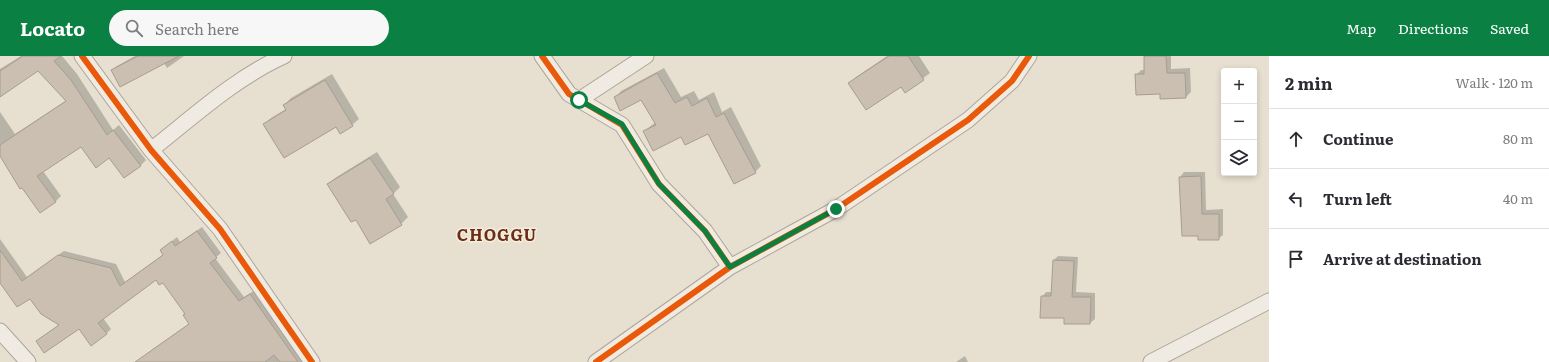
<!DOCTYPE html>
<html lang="en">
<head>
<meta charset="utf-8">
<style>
  body { margin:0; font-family:Literata,serif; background:#f7f7f7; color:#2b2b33 }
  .controls { position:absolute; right:12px; top:12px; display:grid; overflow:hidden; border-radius:4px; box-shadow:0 2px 6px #0003 }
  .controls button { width:36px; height:36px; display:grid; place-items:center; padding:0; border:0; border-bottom:1px solid #e1e1e2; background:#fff; color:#2b2b33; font:20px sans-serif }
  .stop { position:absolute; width:12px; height:12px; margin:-9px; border:3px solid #0b8043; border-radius:50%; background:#fff }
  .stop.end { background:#0b8043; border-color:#fff; box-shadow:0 1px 4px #0008 }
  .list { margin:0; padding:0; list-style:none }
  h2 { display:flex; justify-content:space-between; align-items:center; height:52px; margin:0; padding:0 16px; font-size:17px }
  h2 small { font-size:13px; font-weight:400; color:#7c7c81 }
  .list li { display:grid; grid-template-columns:26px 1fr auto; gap:12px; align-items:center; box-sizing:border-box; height:60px; padding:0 16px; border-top:1px solid #e1e1e2 }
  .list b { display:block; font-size:15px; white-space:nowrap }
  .list em { font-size:13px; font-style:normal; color:#7c7c81 }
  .icon { flex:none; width:22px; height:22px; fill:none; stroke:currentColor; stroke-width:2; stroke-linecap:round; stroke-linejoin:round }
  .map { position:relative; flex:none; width:1269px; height:306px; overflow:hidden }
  header { display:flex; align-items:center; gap:24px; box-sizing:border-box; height:56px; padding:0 20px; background:#0b8043; color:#fff }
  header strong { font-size:19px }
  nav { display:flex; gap:22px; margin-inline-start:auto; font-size:14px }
  .search { width:280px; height:36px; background:#f7f7f7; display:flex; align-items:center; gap:10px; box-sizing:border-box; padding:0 14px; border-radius:22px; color:#7c7c81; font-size:15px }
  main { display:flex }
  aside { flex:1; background:#fff }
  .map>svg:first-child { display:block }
  .shadow { fill:#0003 }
  .building { fill:#cbbfb2; stroke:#a89c90 }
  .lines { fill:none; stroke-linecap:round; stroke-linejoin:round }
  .minor-casing { stroke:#ada599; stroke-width:17 }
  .minor { stroke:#efebe3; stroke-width:15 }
  .cycleway-casing { stroke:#f7eed8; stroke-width:8 }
  .cycleway { stroke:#e8590c; stroke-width:6 }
  .route { stroke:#0b8043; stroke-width:5 }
  .labels { text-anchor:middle; stroke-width:3; stroke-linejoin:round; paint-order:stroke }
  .district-label { font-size:16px; font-weight:bold; letter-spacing:1px; fill:#6b2e1e; stroke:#f7eed8 }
</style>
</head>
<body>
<header>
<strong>Locato</strong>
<div class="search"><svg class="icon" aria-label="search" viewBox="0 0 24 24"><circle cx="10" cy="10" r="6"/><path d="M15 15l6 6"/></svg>Search here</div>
<nav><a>Map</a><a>Directions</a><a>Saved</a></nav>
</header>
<main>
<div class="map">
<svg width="1269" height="306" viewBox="0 0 1269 306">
  <rect width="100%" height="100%" fill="#e7e0d1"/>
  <path class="shadow" d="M 21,0 L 62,0 L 77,18 L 113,74 L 119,69 L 146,104 L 140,110 L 81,90 L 43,115 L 61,140 L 55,146 L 0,98 L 0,56 L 15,78 L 67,44 L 38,14 L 0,39 L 0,13 Z
    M 135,0 L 184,0 L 167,12 L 164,7 L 112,14 L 117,10 Z
    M 887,0 L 919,0 L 930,17 L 905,36 L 901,30 L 850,27 L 856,21 Z
    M 1145,0 L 1171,0 L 1171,13 L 1190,12 L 1191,36 L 1186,41 L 1161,42 L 1161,37 L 1136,19 L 1141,14 L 1145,14 Z
    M 664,12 L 681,41 L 694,35 L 699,44 L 714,36 L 722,56 L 731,51 L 761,110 L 755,116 L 708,77 L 681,79 L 644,75 L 656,66 L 642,43 L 615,42 L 621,35 Z
    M 332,18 L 359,63 L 352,69 L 265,68 L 271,62 L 286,53 L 284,49 L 291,42 Z
    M 377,96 L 400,131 L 393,138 L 408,161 L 401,168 L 329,128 L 335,122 Z
    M 1184,116 L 1205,116 L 1206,154 L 1223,153 L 1223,179 L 1218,183 L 1199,179 L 1183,179 L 1180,121 Z
    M 202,171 L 221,197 L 215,202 L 244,241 L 255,234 L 305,306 L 139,306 L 153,293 L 190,267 L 186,257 L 163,225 L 156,223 L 103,262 L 111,273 L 106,278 L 79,271 L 42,281 L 60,268 L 30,241 L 0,226 L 0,183 L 27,221 L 64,195 L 116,208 L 125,226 L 164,198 L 166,190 L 177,181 L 180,186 Z
    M 1058,200 L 1078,201 L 1076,236 L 1095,237 L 1095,263 L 1090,267 L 1065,261 L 1042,241 L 1046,236 L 1052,236 L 1054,204 Z
    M 965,300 L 968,306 L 956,306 Z"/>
  <path class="building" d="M 23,0 L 61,0 L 54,5 L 71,24 L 107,79 L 113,74 L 141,110 L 124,122 L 109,102 L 96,112 L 81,91 L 37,120 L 56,146 L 40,157 L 22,132 L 20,133 L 0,100 L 0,89 L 66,45 L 38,15 L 0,41 L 0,15 Z
    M 138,0 L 179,0 L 120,31 L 111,14 Z
    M 889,0 L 908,0 L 924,24 L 905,37 L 901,31 L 866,54 L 848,27 Z
    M 1144,0 L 1166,0 L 1167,17 L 1185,17 L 1186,42 L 1160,43 L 1160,38 L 1136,39 L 1135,18 L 1144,18 Z
    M 657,17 L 675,47 L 687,41 L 692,50 L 707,42 L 716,61 L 724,57 L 756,117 L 734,128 L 708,78 L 685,89 L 681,81 L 653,95 L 643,75 L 656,69 L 641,44 L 620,55 L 614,41 Z
    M 325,24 L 353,70 L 340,78 L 336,71 L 284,102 L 263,68 L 286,54 L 283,49 Z
    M 370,102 L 394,138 L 386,143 L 402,169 L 370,188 L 356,164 L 351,166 L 327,128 Z
    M 1201,120 L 1202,158 L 1219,158 L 1219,184 L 1198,184 L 1198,180 L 1182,180 L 1179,121 Z
    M 197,175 L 217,202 L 210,207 L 239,245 L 250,238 L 298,306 L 280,306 L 274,299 L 265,306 L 135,306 L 189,268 L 183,259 L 185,258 L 163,227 L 159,229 L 156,224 L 98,267 L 107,278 L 91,290 L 79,273 L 44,297 L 36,285 L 59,269 L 41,258 L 30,243 L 17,251 L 0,227 L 0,194 L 22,225 L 58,199 L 111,212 L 120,230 L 163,199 L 160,194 L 172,185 L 175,190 Z
    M 1053,204 L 1074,205 L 1072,241 L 1091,241 L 1090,268 L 1064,268 L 1064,262 L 1040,262 L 1041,240 L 1051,240 Z"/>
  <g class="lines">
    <g class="minor-casing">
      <path id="minor" d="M 82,0 L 151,94 L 220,173 L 312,306
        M 542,0 L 569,38 L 622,69 L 659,128 L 705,175 L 730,211
        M 579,44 L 646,0
        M 151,94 C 193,61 235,22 284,0
        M 0,275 L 28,306
        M 596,306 L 730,211 L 836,153 L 968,64 L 1012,25 L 1029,0
        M 1151,306 L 1269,245"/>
    </g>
    <use href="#minor" class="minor"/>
    <g class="cycleway-casing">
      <path id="cycleway" d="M 82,0 L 151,94 L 220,173 L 312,306
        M 542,0 L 569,38 L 622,69 L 659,128 L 705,175 L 730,211
        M 596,306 L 730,211 L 836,153 L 968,64 L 1012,25 L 1029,0"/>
    </g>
    <use href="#cycleway" class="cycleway"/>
  </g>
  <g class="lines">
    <path class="route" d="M 579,44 L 622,68 L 659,128 L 705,175 L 730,211 L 836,153"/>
  </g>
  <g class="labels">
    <g class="district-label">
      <text x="497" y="185">CHOGGU</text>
    </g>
  </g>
</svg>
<div class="controls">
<button>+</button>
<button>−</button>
<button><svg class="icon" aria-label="layers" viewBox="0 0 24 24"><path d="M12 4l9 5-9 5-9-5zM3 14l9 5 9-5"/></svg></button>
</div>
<div class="stop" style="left:579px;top:44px"></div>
<div class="stop end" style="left:836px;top:153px"></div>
</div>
<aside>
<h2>2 min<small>Walk · 120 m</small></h2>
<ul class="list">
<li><svg class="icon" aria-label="ahead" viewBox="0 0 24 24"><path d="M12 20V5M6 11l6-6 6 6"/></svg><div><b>Continue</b></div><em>80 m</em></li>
<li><svg class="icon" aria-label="left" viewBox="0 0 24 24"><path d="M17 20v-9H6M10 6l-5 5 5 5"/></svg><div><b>Turn left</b></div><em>40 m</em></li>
<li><svg class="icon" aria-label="arrive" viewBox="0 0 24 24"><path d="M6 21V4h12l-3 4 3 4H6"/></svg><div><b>Arrive at destination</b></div></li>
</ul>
</aside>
</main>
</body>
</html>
